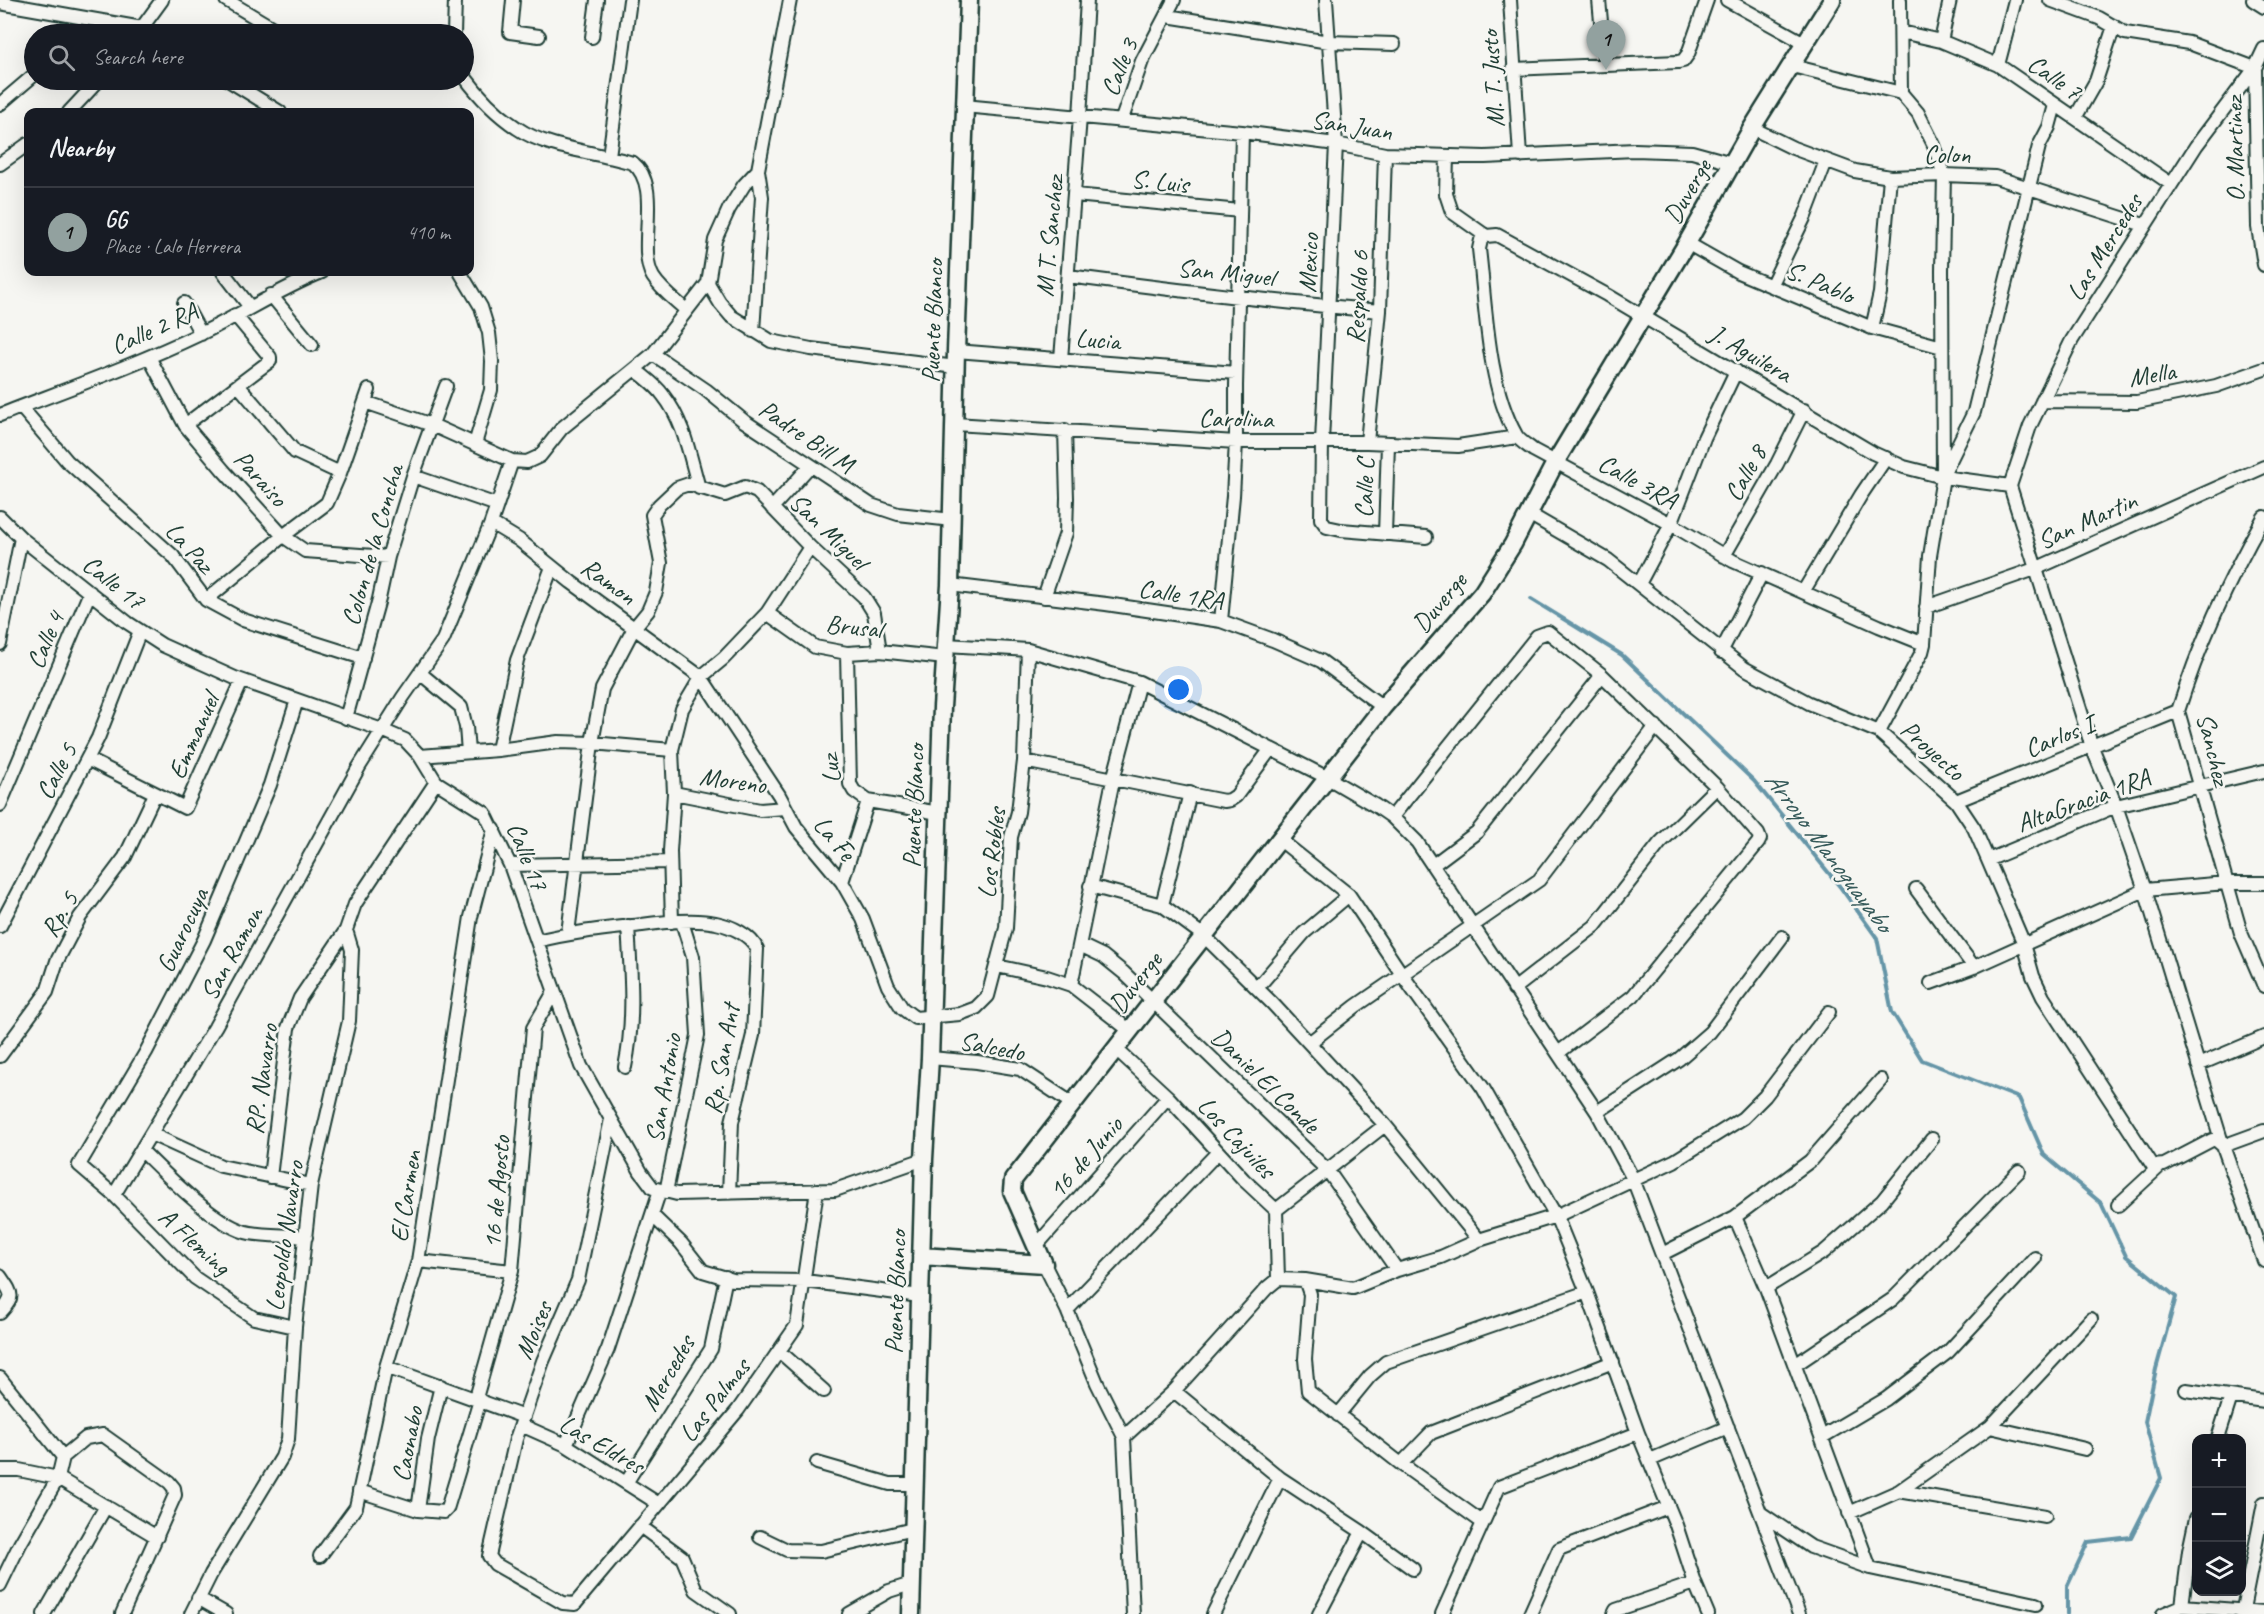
<!DOCTYPE html>
<html lang="en">
<head>
<meta charset="utf-8">
<style>
  body { margin:0; font-family:Caveat,sans-serif; background:#20242c; color:#f1f3f6 }
  .controls { position:absolute; right:18px; bottom:18px; display:grid; overflow:hidden; border-radius:12px; box-shadow:0 6px 24px #0002 }
  .controls button { width:54px; height:54px; display:grid; place-items:center; padding:0; border:0; border-bottom:2px solid #363941; background:#171b24; color:#f1f3f6; font:30px sans-serif }
  .you { position:absolute; left:1179px; top:690px; width:21px; height:21px; margin:-15px; border:4px solid #fff; border-radius:50%; background:#1a73e8; box-shadow:0 0 0 9px #1a73e833 }
  .badge { display:grid; place-items:center; width:39px; height:39px; border-radius:50%; background:#92a19f; color:#111; font-size:20px; font-weight:700 }
  .pin { position:absolute; translate:-50% -50px; filter:drop-shadow(0 2px 3px #0008) }
  .pin::after { content:''; position:absolute; top:32px; width:21px; height:18px; background:inherit; clip-path:polygon(0 0,100% 0,50% 100%) }
  .list { margin:0; padding:0; list-style:none }
  h2 { display:flex; justify-content:space-between; align-items:center; height:78px; margin:0; padding:0 24px; font-size:26px }
  h2 small { font-size:20px; font-weight:400; color:#9ea1a6 }
  .list li { display:grid; grid-template-columns:39px 1fr auto; gap:18px; align-items:center; box-sizing:border-box; height:90px; padding:0 24px; border-top:2px solid #363941 }
  .list b { display:block; font-size:22px; white-space:nowrap }
  .list p { margin:0; font-size:20px; white-space:nowrap; color:#9ea1a6 }
  .list em { font-size:20px; font-style:normal; color:#9ea1a6 }
  .icon { flex:none; width:33px; height:33px; fill:none; stroke:currentColor; stroke-width:2; stroke-linecap:round; stroke-linejoin:round }
  .map { position:relative; flex:none; width:2264px; height:1614px; overflow:hidden }
  .search { position:absolute; background:#171b24; box-shadow:0 6px 24px #0002; left:24px; top:24px; width:450px; height:66px; display:flex; align-items:center; gap:15px; box-sizing:border-box; padding:0 21px; border-radius:33px; color:#9ea1a6; font-size:22px }
  .panel { position:absolute; background:#171b24; box-shadow:0 6px 24px #0002; left:24px; top:108px; width:450px; height:168px; border-radius:12px }
  .map>svg:first-child { display:block }
  .lines { fill:none; stroke-linecap:round; stroke-linejoin:round }
  .stream { stroke:#6595a7; stroke-width:4 }
  .street-casing { stroke:#1f3d34; stroke-width:16 }
  .secondary-casing { stroke:#1f3d34; stroke-width:21 }
  .street { stroke:#f6f6f2; stroke-width:12 }
  .secondary { stroke:#f6f6f2; stroke-width:16 }
  .labels { text-anchor:middle; stroke-width:5; stroke-linejoin:round; paint-order:stroke }
  .street-label { font-size:26px; fill:#1f3d34; stroke:#f6f6f2 }
  .water-label { font-size:27px; font-style:italic; fill:#365a5a; stroke:#f6f6f2 }
</style>
</head>
<body>
<div class="map">
<svg width="2264" height="1614" viewBox="0 0 2264 1614">
  <rect width="100%" height="100%" fill="#f6f6f2"/>
  <filter id="ink" filterUnits="userSpaceOnUse"><feTurbulence type="fractalNoise" baseFrequency=".0167" numOctaves="2"/><feDisplacementMap in="SourceGraphic" scale="12" xChannelSelector="R" yChannelSelector="G"/><feConvolveMatrix kernelMatrix="1 2 1 2 8 2 1 2 1" color-interpolation-filters="sRGB"/></filter>
  <g filter="url(#ink)">
    <g class="lines">
      <path class="stream" d="M 1531,599 L 1622,655 L 1754,781 L 1841,888 L 1877,938 L 1892,1012 L 1922,1060 L 2019,1098 L 2044,1155 L 2101,1203 L 2126,1256 L 2176,1297 L 2156,1369 L 2145,1422 L 2161,1478 L 2131,1537 L 2088,1542 L 2067,1587 L 2067,1614"/>
      <g class="street-casing">
        <path id="street" d="M 226,0 L 283,34
          M 513,0 L 510,32 L 539,36
          M 1326,0 L 1336,144 L 1322,442 L 1321,519 L 1327,527 L 1341,530 L 1426,537
          M 1510,0 L 1520,156
          M 1599,0 L 1605,64
          M 1727,0 L 1806,44
          M 1900,0 L 1901,93
          M 2050,0 L 2099,18 L 2125,33 L 2189,43 L 2255,68 L 2258,227 L 2264,265
          M 2253,0 L 2264,7
          M 0,3 L 142,28 L 157,34
          M 1167,16 L 1329,42 L 1394,44
          M 1901,32 L 1941,41 L 1998,65 L 2171,184
          M 138,33 L 162,0
          M 454,34 L 455,0
          M 592,37 L 597,0
          M 1941,41 L 1950,0
          M 1998,65 L 2015,0
          M 1792,66 L 1901,93 L 1918,113 L 1934,145 L 1944,175 L 1942,270 L 1943,477 L 1930,556 L 1924,644 L 1922,652 L 1879,732
          M 1513,69 L 1678,62 L 1683,61 L 1688,54 L 1707,0
          M 464,76 C 478,95 496,114 517,128 C 547,149 597,152 633,163 C 663,187 636,248 653,277 C 661,290 675,300 686,310
          M 228,80 L 280,112
          M 0,104 L 34,75
          M 964,106 L 1242,132 L 1336,144 L 1385,154 L 1485,157 L 1635,150 L 1692,152 L 1732,163
          M 69,112 L 99,80
          M 2075,118 L 2096,81 L 2114,26
          M 1122,119 L 1142,61 L 1174,0
          M 1752,128 L 1793,148 L 1855,171 L 1890,177 L 1944,175 L 1995,177 L 2144,225
          M 609,156 L 630,0
          M 1447,156 L 1446,194 L 1452,212 L 1486,236
          M 0,164 L 28,144
          M 1075,195 L 1240,211
          M 1687,243 L 1738,272 L 1872,328 L 1942,347
          M 223,272 L 250,307
          M 460,272 L 481,307 L 489,333 L 492,361 L 491,390 L 475,444
          M 1068,276 C 1172,290 1276,302 1380,311
          M 708,283 L 720,303 L 731,316 L 771,341 L 811,349 L 956,367
          M 1771,286 L 1805,216 L 1826,161
          M 271,295 L 312,345
          M 184,303 L 201,334
          M 1872,328 L 1880,293 L 1890,177
          M 753,331 L 762,197 L 758,170
          M 956,351 L 1236,373
          M 653,354 L 706,390 L 744,421 L 871,505 L 898,514 L 952,520
          M 149,357 L 185,425 L 224,471 L 283,536 L 305,551 L 388,557
          M 1061,359 L 1080,117 L 1087,0
          M 635,369 C 644,377 656,385 663,395 C 684,421 690,457 699,488
          M 238,385 L 295,452 L 340,473
          M 2042,401 L 2137,402 L 2216,386 L 2264,369
          M 365,402 L 432,425 L 512,461 L 527,462 L 540,456 L 562,428 L 653,354 L 708,283 L 715,240 L 729,209 L 744,185 L 758,170 L 790,0
          M 21,407 L 67,461 L 173,556 L 206,600 L 243,620 L 363,658
          M 0,415 C 67,389 135,365 200,334 C 241,315 279,289 322,272
          M 955,424 L 1236,442 L 1367,442 L 1458,446 L 1517,437
          M 185,425 L 270,361 L 270,357 L 235,315
          M 1367,442 L 1380,311 L 1385,154
          M 1944,473 L 1974,412 L 2039,146 L 2049,127 L 2055,105
          M 413,476 L 497,505
          M 2010,486 L 2092,747 L 2116,806 L 2145,890 L 2223,1146 L 2264,1261
          M 2010,486 L 2030,426 L 2072,340 L 2196,146 L 2255,68 L 2264,49
          M 772,508 L 810,466
          M 1529,514 L 1608,560 L 1744,668 L 1809,703 L 1879,732 L 1956,801 L 1974,828 L 1988,860 L 2024,944 L 2033,976 L 2043,997 L 2153,1166 L 2164,1165 L 2212,1140 L 2216,1140 L 2223,1146 L 2264,1131
          M 0,517 L 21,538 L 128,623 L 162,645 L 235,678 L 382,730 L 405,740 L 420,756 L 436,782 L 485,813 L 510,865 L 581,1066 L 641,1172 L 653,1188 L 677,1194 L 835,1190 L 924,1159
          M 2264,517 C 2229,579 2199,644 2178,711 L 2241,933 L 2264,986
          M 491,523 L 519,540 L 571,582 L 701,677 L 779,795 L 796,827 L 842,882 L 863,919 L 888,986 L 902,1008 L 915,1018 L 960,1014 L 976,1008 L 988,996 L 1006,928 L 1011,837 L 1018,812 L 1024,761 L 1028,650
          M 1385,534 L 1388,444
          M 1724,556 L 1777,464 L 1804,410
          M 1639,584 L 1671,524 L 1704,438 L 1736,371
          M 950,585 L 1106,604 L 1221,621 L 1273,640 L 1321,661 L 1383,707
          M 1803,592 L 1861,495 L 1886,458
          M 1044,597 L 1066,533 L 1067,498 L 1065,430
          M 206,600 L 283,536 L 327,503 L 340,473 L 369,390
          M 1926,607 L 2035,569 L 2264,467
          M 767,613 L 815,647 L 847,653 L 880,651 L 945,658
          M 1221,621 L 1233,496 L 1236,442 L 1236,386 L 1242,132
          M 0,644 L 21,538
          M 1924,644 L 1879,626 L 1733,561 L 1671,524 L 1533,450 C 1527,445 1519,441 1516,435 C 1487,384 1486,306 1479,249 L 1481,240 L 1486,236 L 1497,235 L 1607,295 L 1873,453 L 1904,467 L 1943,477 L 2010,486
          M 946,645 L 1028,650 L 1139,682 L 1328,778 L 1376,806 L 1392,817 L 1417,842 L 1597,1112 L 1633,1179 L 1799,1614
          M 1721,652 L 1762,573
          M 847,653 L 850,784 L 854,791 L 868,801 L 939,813
          M 420,673 L 461,707 L 466,727 L 468,752
          M 346,718 L 379,599 L 388,557 L 413,476 L 446,386
          M 498,750 L 517,660 L 552,567
          M 420,756 L 498,750 L 558,742 L 592,743 L 672,750
          M 87,759 L 185,808 L 242,681
          M 1024,761 L 1224,801 L 1230,800 L 1236,796 L 1270,750
          M 674,793 L 760,810 L 785,808
          M 1956,801 L 2178,711
          M 0,805 L 90,592
          M 1392,817 L 1537,636 L 1548,632 L 1602,675 L 1717,787
          M 1279,839 L 1349,895 L 1403,976 L 1483,1088 L 1556,1216 L 1587,1292 L 1638,1433 L 1676,1525 L 1695,1583 L 1708,1614
          M 1988,860 L 2116,806 L 2264,771
          M 510,865 L 670,862
          M 1433,865 L 1477,832 L 1602,675
          M 842,882 L 868,801
          M 1090,886 L 1162,905 L 1204,936 L 1272,1003 L 1385,1125 L 1479,1240
          M 1916,889 L 1974,967
          M 1162,905 L 1190,793
          M 672,922 L 670,851 L 674,793 L 672,750 L 682,709 L 701,677 L 724,658 L 767,613 L 810,547
          M 0,926 L 98,738 L 140,631
          M 568,933 L 592,743 L 602,689 L 634,628 L 648,611 L 656,592 L 661,563 L 652,515 L 659,505 L 677,488 L 689,484 L 725,495 L 745,487 L 757,492 L 810,547 L 864,597 L 874,613 L 880,651
          M 537,941 C 571,932 606,929 642,925 C 664,922 694,918 716,923 C 731,926 751,935 757,949 L 753,1035 L 732,1122 L 729,1193
          M 1080,945 L 1103,956 L 1124,973 L 1328,1171 L 1397,1270
          M 997,966 L 1047,977 L 1071,985 L 1129,1030
          M 1931,983 L 1974,967 L 2145,890 L 2226,883 L 2264,883
          M 1071,985 L 1113,780 L 1139,682
          M 1257,988 L 1304,933 L 1349,895
          M 1514,989 L 1595,926 L 1660,843 L 1717,787 L 1758,834 L 1760,839 L 1758,843 L 1633,996 L 1558,1053
          M 1309,1043 L 1356,1006 L 1539,880 L 1656,726
          M 1115,1048 L 1168,1097 L 1244,1180 L 1276,1210 L 1278,1279
          M 0,1056 L 47,992 L 57,961 L 80,917 L 125,857 L 155,794
          M 930,1058 L 977,1062 L 1020,1069 L 1073,1104
          M 2198,1065 L 2264,1037
          M 625,1067 C 635,1020 631,974 628,926
          M 1597,1112 L 1679,1059 L 1710,1032 L 1782,937
          M 611,1119 L 578,1280 L 543,1361 L 516,1439 L 489,1556 L 495,1564 L 563,1603 L 575,1604 L 738,1410 L 797,1325 L 817,1190
          M 151,1134 L 221,1166 L 311,1185
          M 141,1150 C 166,1174 216,1227 250,1233 C 268,1236 288,1235 306,1237
          M 270,1177 L 288,1028 L 300,998 L 346,930 L 355,904 L 436,782
          M 666,1192 L 698,1035 L 693,957 L 682,922
          M 114,1195 L 215,1027 L 359,767 L 403,697 L 443,640 L 491,523 L 512,461
          M 2118,1205 L 2160,1166
          M 1276,1210 L 1385,1125
          M 652,1215 L 681,1243 L 703,1271 L 733,1280 L 805,1281 L 920,1296
          M 1735,1217 L 1766,1288 L 1870,1568
          M 1036,1246 L 1168,1097
          M 1662,1254 L 1735,1217 L 1810,1161 L 1881,1080
          M 418,1261 L 512,1271
          M 1044,1264 L 1067,1310 L 1097,1383 L 1124,1437 L 1133,1614
          M 0,1276 C 12,1294 16,1296 0,1313
          M 1305,1280 L 1310,1294 L 1305,1359 L 1308,1391 L 1401,1464 L 1482,1522
          M 1766,1288 L 1824,1252 L 1882,1201 L 1932,1139
          M 1067,1310 L 1218,1152
          M 295,1327 L 254,1318 L 195,1278 L 114,1195 L 79,1165 L 146,1052 L 204,940 L 270,785 L 297,700
          M 779,1351 L 824,1391
          M 1795,1365 L 1893,1299 L 2019,1171
          M 386,1367 L 524,1417
          M 0,1378 L 63,1457
          M 2186,1390 L 2264,1401
          M 1174,1391 L 1280,1478 L 1362,1532 L 1319,1614
          M 476,1398 L 512,1271 L 533,1028 L 554,992
          M 1338,1415 L 1370,1376 L 1386,1362 L 1587,1292
          M 521,1425 L 566,1445 L 659,1504
          M 1990,1427 L 2085,1449
          M 1124,1437 L 1174,1391 L 1267,1288 L 1278,1279 L 1305,1280 L 1353,1288 L 1397,1270 L 1441,1257 L 1479,1240 L 1556,1216 L 1674,1161 L 1743,1118 L 1765,1096 L 1829,1012
          M 1822,1437 L 1886,1399 L 1948,1352 L 2035,1258
          M 2218,1438 L 2231,1397
          M 566,1445 L 608,1349 L 660,1190
          M 1650,1460 L 1728,1427
          M 817,1463 L 890,1484 L 914,1484
          M 1401,1464 L 1431,1433 L 1613,1362
          M 0,1470 L 19,1470 L 58,1478 L 157,1537
          M 626,1483 L 711,1349 L 726,1277
          M 359,1491 L 418,1510 L 444,1512 L 447,1509 L 480,1400
          M 1899,1491 L 2045,1516
          M 418,1510 L 428,1439 L 441,1386
          M 1849,1513 L 1899,1491 L 1990,1427 L 2091,1319
          M 1762,1514 L 1811,1547 L 1870,1568 L 2036,1604
          M 640,1526 L 682,1557 L 696,1590 L 730,1614
          M 1362,1532 L 1413,1569
          M 760,1537 L 787,1550 L 821,1551 L 913,1529
          M 320,1556 L 356,1507 L 386,1367 L 418,1261 L 471,917 L 494,829
          M 0,1585 L 20,1544 L 58,1478 L 63,1457 L 86,1438 L 103,1435 L 169,1482 L 174,1488 L 175,1495 L 122,1614
          M 198,1598 L 226,1614
          M 2182,1606 L 2189,1551 L 2196,1518
          M 44,1614 L 106,1506
          M 191,1614 L 211,1574 L 282,1457 L 288,1439 L 295,1327 L 311,1185 L 349,1021 L 352,950 L 346,930
          M 849,1614 L 889,1591 L 911,1584
          M 1213,1614 L 1280,1478
          M 1442,1614 L 1499,1487 L 1638,1433
          M 1530,1614 L 1559,1549 L 1668,1507
          M 1614,1614 L 1616,1610 L 1695,1583
          M 2163,1614 L 2182,1606 L 2264,1612
          M 2242,1614 L 2264,1503"/>
      </g>
      <g class="secondary-casing">
        <path id="secondary" d="M 921,1256 L 1044,1264 L 1012,1191 L 1013,1180 L 1383,707 L 1482,593 L 1513,544 L 1556,461 L 1687,243 L 1752,128 L 1832,0
          M 911,1614 L 924,1159 L 930,1058 L 942,707 L 950,585 L 956,351 L 969,0"/>
      </g>
      <use href="#street" class="street"/>
      <use href="#secondary" class="secondary"/>
    </g>
  </g>
  <g class="labels">
    <g class="street-label">
      <text transform="translate(1119 67) rotate(-68)" y="9">Calle 3</text>
      <text transform="translate(2055 77) rotate(35)" y="9">Calle 7</text>
      <text transform="translate(1492 79) rotate(-94)" y="9">M. T. Justo</text>
      <text transform="translate(1352 125) rotate(9)" y="9">San Juan</text>
      <text transform="translate(2234 149) rotate(-91)" y="9">O. Martinez</text>
      <text x="1947" y="163">Colon</text>
      <text transform="translate(1160 181) rotate(6)" y="9">S. Luis</text>
      <text transform="translate(1687 191) rotate(-60)" y="9">Duverge</text>
      <text transform="translate(1049 236) rotate(-85)" y="9">M T. Sanchez</text>
      <text transform="translate(2104 247) rotate(-58)" y="9">Las Mercedes</text>
      <text transform="translate(1308 263) rotate(-87)" y="9">Mexico</text>
      <text transform="translate(1226 272) rotate(6)" y="9">San Miguel</text>
      <text transform="translate(1820 282) rotate(23)" y="9">S. Pablo</text>
      <text transform="translate(1357 297) rotate(-87)" y="9">Respaldo 6</text>
      <text transform="translate(932 321) rotate(-88)" y="9">Puente Blanco</text>
      <text transform="translate(154 328) rotate(-24)" y="9">Calle 2 RA</text>
      <text transform="translate(1098 339) rotate(5)" y="9">Lucia</text>
      <text transform="translate(1751 353) rotate(30)" y="9">J. Aguilera</text>
      <text transform="translate(2152 374) rotate(-9)" y="9">Mella</text>
      <text transform="translate(1236 418) rotate(1)" y="9">Carolina</text>
      <text transform="translate(807 436) rotate(34)" y="9">Padre Bill M</text>
      <text transform="translate(1745 473) rotate(-61)" y="9">Calle 8</text>
      <text transform="translate(261 478) rotate(48)" y="9">Paraiso</text>
      <text transform="translate(1638 481) rotate(29)" y="9">Calle 3RA</text>
      <text transform="translate(1364 488) rotate(-88)" y="9">Calle C</text>
      <text transform="translate(2087 520) rotate(-24)" y="9">San Martin</text>
      <text transform="translate(829 531) rotate(44)" y="9">San Miguel</text>
      <text transform="translate(372 545) rotate(-74)" y="9">Colon de la Concha</text>
      <text transform="translate(190 547) rotate(48)" y="9">La Paz</text>
      <text transform="translate(609 581) rotate(36)" y="9">Ramon</text>
      <text transform="translate(114 582) rotate(38)" y="9">Calle 17</text>
      <text transform="translate(1181 594) rotate(9)" y="9">Calle 1RA</text>
      <text transform="translate(1439 602) rotate(-50)" y="9">Duverge</text>
      <text transform="translate(854 626) rotate(6)" y="9">Brusal</text>
      <text transform="translate(45 640) rotate(-67)" y="9">Calle 4</text>
      <text transform="translate(193 736) rotate(-66)" y="9">Emmanuel</text>
      <text transform="translate(2059 736) rotate(-22)" y="9">Carlos I</text>
      <text transform="translate(2214 749) rotate(76)" y="9">Sanchez</text>
      <text transform="translate(1933 750) rotate(42)" y="9">Proyecto</text>
      <text transform="translate(830 769) rotate(-97)" y="9">Luz</text>
      <text transform="translate(56 771) rotate(-62)" y="9">Calle 5</text>
      <text transform="translate(733 780) rotate(8)" y="9">Moreno</text>
      <text transform="translate(2083 800) rotate(-20)" y="9">AltaGracia 1RA</text>
      <text transform="translate(913 806) rotate(-88)" y="9">Puente Blanco</text>
      <text transform="translate(835 838) rotate(50)" y="9">La Fe</text>
      <text transform="translate(991 853) rotate(-83)" y="9">Los Robles</text>
      <text transform="translate(528 856) rotate(68)" y="9">Calle 17</text>
      <text transform="translate(59 914) rotate(-59)" y="9">Rp. 5</text>
      <text transform="translate(182 930) rotate(-65)" y="9">Guarocuya</text>
      <text transform="translate(231 953) rotate(-61)" y="9">San Ramon</text>
      <text transform="translate(1135 982) rotate(-52)" y="9">Duverge</text>
      <text transform="translate(992 1046) rotate(11)" y="9">Salcedo</text>
      <text transform="translate(721 1059) rotate(-80)" y="9">Rp. San Ant</text>
      <text transform="translate(261 1079) rotate(-82)" y="9">RP. Navarro</text>
      <text transform="translate(1266 1080) rotate(44)" y="9">Daniel El Conde</text>
      <text transform="translate(663 1088) rotate(-80)" y="9">San Antonio</text>
      <text transform="translate(1237 1137) rotate(47)" y="9">Los Cajuiles</text>
      <text transform="translate(1085 1157) rotate(-49)" y="9">16 de Junio</text>
      <text transform="translate(496 1192) rotate(-85)" y="9">16 de Agosto</text>
      <text transform="translate(405 1196) rotate(-81)" y="9">El Carmen</text>
      <text transform="translate(284 1236) rotate(-82)" y="9">Leopoldo Navarro</text>
      <text transform="translate(195 1241) rotate(42)" y="9">A Fleming</text>
      <text transform="translate(895 1292) rotate(-88)" y="9">Puente Blanco</text>
      <text transform="translate(533 1330) rotate(-67)" y="9">Moises</text>
      <text transform="translate(667 1373) rotate(-60)" y="9">Mercedes</text>
      <text transform="translate(714 1400) rotate(-52)" y="9">Las Palmas</text>
      <text transform="translate(407 1444) rotate(-79)" y="9">Caonabo</text>
      <text transform="translate(602 1444) rotate(30)" y="9">Las Eldres</text>
    </g>
    <g class="water-label">
      <text transform="translate(1829 851) rotate(53)" y="9">Arroyo Manoguayabo</text>
    </g>
  </g>
</svg>
<div class="controls">
<button>+</button>
<button>−</button>
<button><svg class="icon" aria-label="layers" viewBox="0 0 24 24"><path d="M12 4l9 5-9 5-9-5zM3 14l9 5 9-5"/></svg></button>
</div>
<div class="you"></div>
<div class="pin badge" style="left:1606px;top:70px">1</div>
<div class="search"><svg class="icon" aria-label="search" viewBox="0 0 24 24"><circle cx="10" cy="10" r="6"/><path d="M15 15l6 6"/></svg>Search here</div>
<section class="panel">
<h2>Nearby<small></small></h2>
<ul class="list">
<li><span class="badge">1</span><div><b>GG</b><p>Place · Lalo Herrera</p></div><em>410 m</em></li>
</ul>
</section>
</div>
</body>
</html>
